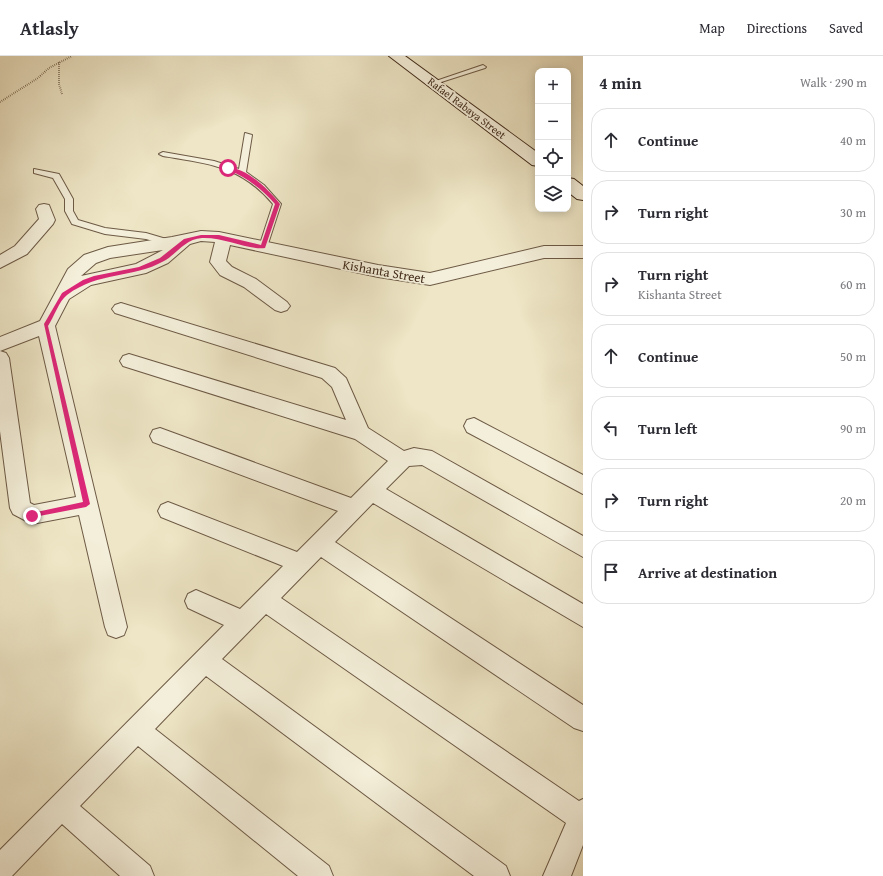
<!DOCTYPE html>
<html lang="en">
<head>
<meta charset="utf-8">
<style>
  body { margin:0; font-family:"Gentium Book Plus",serif; background:#f2f2f3; color:#2b2b33 }
  .controls { position:absolute; right:12px; top:12px; display:grid; overflow:hidden; border-radius:8px; box-shadow:0 2px 10px #0003 }
  .controls button { width:36px; height:36px; display:grid; place-items:center; padding:0; border:0; border-bottom:1px solid #e1e1e2; background:#fff; color:#2b2b33; font:20px sans-serif }
  .stop { position:absolute; width:12px; height:12px; margin:-9px; border:3px solid #db2777; border-radius:50%; background:#fff }
  .stop.end { background:#db2777; border-color:#fff; box-shadow:0 1px 4px #0008 }
  .list { margin:0; padding:0; list-style:none }
  h2 { display:flex; justify-content:space-between; align-items:center; height:52px; margin:0; padding:0 16px; font-size:17px }
  h2 small { font-size:13px; font-weight:400; color:#7c7c81 }
  .list li { display:grid; grid-template-columns:26px 1fr auto; gap:12px; align-items:center; box-sizing:border-box; height:64px; margin:0 8px 8px; padding:0 8px; border:1px solid #e1e1e2; border-radius:16px }
  .list b { display:block; font-size:15px; white-space:nowrap }
  .list p { margin:0; font-size:13px; white-space:nowrap; color:#7c7c81 }
  .list em { font-size:13px; font-style:normal; color:#7c7c81 }
  .icon { flex:none; width:22px; height:22px; fill:none; stroke:currentColor; stroke-width:2; stroke-linecap:round; stroke-linejoin:round }
  .map { position:relative; flex:none; width:583px; height:820px; overflow:hidden }
  header { display:flex; align-items:center; gap:24px; box-sizing:border-box; height:56px; padding:0 20px; background:#fff; border-bottom:1px solid #e1e1e2 }
  header strong { font-size:19px }
  nav { display:flex; gap:22px; margin-inline-start:auto; font-size:14px }
  main { display:flex }
  aside { flex:1; background:#fff }
  .map>svg:first-child { display:block }
  .lines { fill:none; stroke-linecap:round; stroke-linejoin:round }
  .service-casing { stroke:#6d5a46; stroke-width:2 }
  .minor-casing { stroke:#6d5a46; stroke-width:2 }
  .secondary-casing { stroke:#422c1c; stroke-width:2 }
  .path { stroke:#422c1c; stroke-width:2; stroke-dasharray:0.5 1.5; stroke-linecap:butt }
  .service { fill:#f4efda; fill-rule:evenodd }
  .minor { fill:#f4efda; fill-rule:evenodd }
  .secondary { fill:#f4efda; fill-rule:evenodd }
  .route { fill:#db2777 }
  .labels { text-anchor:middle; stroke-width:3.5; stroke-linejoin:round; paint-order:stroke }
  .far-street-label { font-size:11px; fill:#422c1c; stroke:#f4efda }
  .street-label { font-size:13px; fill:#422c1c; stroke:#f4efda }
</style>
</head>
<body>
<header>
<strong>Atlasly</strong>
<nav><a>Map</a><a>Directions</a><a>Saved</a></nav>
</header>
<main>
<div class="map">
<svg width="583" height="820" viewBox="0 0 583 820">
  <rect width="100%" height="100%" fill="#eee6c6"/>
  <filter id="stains"><feTurbulence type="fractalNoise" baseFrequency=".005" numOctaves="4"/><feColorMatrix values="0 0 0 0 .2 0 0 0 0 .09 0 0 0 0 .02 0 0 0 .5 -.17"/></filter>
  <radialGradient id="worn" r=".72"><stop offset=".6" stop-color="#630" stop-opacity="0"/><stop offset="1" stop-color="#630" stop-opacity=".3"/></radialGradient>
  <g class="lines">
    <g class="service-casing">
      <path id="service" d="M 483,9 L 486,11 L 485,12 L 435,28 L 430,27 Z
        M 245,77 L 252,79 L 246,116 L 264,129 L 281,148 L 267,191 L 263,194 L 259,191 L 273,148 C 241,110 210,108 163,100 L 159,98 L 163,96 L 214,105 L 239,113 Z
        M 34,113 L 59,118 L 73,143 L 73,155 L 78,164 L 105,172 L 146,177 L 173,185 L 174,187 L 170,190 L 146,183 L 105,178 L 72,168 L 65,155 L 65,143 L 53,122 L 34,117 Z"/>
    </g>
    <g class="minor-casing">
      <path id="minor" d="M 44,148 L 49,149 L 55,164 L 53,168 L 27,198 L 0,212 L 0,199 L 15,190 L 39,163 L 36,153 L 39,149 Z
        M 201,175 L 219,176 L 378,209 L 430,217 L 544,190 L 583,190 L 583,202 L 544,202 L 430,229 L 378,221 L 230,189 L 226,205 L 232,211 L 256,223 L 287,246 L 290,250 L 287,254 L 281,256 L 275,254 L 244,231 L 220,219 L 210,206 L 215,186 L 201,185 L 190,188 L 168,207 L 146,217 L 91,229 L 69,243 L 55,270 L 127,571 L 124,579 L 116,582 L 108,579 L 105,571 L 79,459 L 32,468 L 13,458 L 10,452 L 0,375 L 0,295 L 6,297 L 9,302 L 30,447 L 34,449 L 76,441 L 39,280 L 0,295 L 0,281 L 40,265 L 68,213 L 84,199 L 108,191 L 172,181 ZM 163,194 L 136,208 L 81,220 L 96,207 L 110,202 Z
        M 121,247 L 335,312 L 346,322 L 368,372 L 404,395 L 414,392 L 432,395 L 583,480 L 583,501 L 422,409 L 409,410 L 386,433 L 583,548 L 583,571 L 373,447 L 335,486 L 583,649 L 583,675 L 574,672 L 321,501 L 281,542 L 579,745 L 583,743 L 583,789 L 571,820 L 543,820 L 566,767 L 266,558 L 222,603 L 506,810 L 510,820 L 474,820 L 206,620 L 155,673 L 329,810 L 333,820 L 298,820 L 138,690 L 80,750 L 150,810 L 154,820 L 120,820 L 62,768 L 12,820 L 0,820 L 0,794 L 224,569 L 188,552 L 185,545 L 188,538 L 196,534 L 240,553 L 283,510 L 161,461 L 158,455 L 161,449 L 168,446 L 297,496 L 338,455 L 153,386 L 150,380 L 153,374 L 160,372 L 351,442 L 388,405 L 355,383 L 123,310 L 120,305 L 123,300 L 129,298 L 346,364 L 332,331 L 322,322 L 115,257 L 112,253 L 115,249 Z
        M 474,362 L 583,419 L 583,438 L 467,376 L 464,370 L 467,364 Z"/>
    </g>
    <g class="secondary-casing">
      <path id="secondary" d="M 389,0 L 405,0 L 538,97 L 538,110 L 532,109 Z
        M 568,122 L 574,123 L 583,130 L 583,144 L 577,143 L 568,136 Z"/>
    </g>
    <path class="path" d="M 59,6 L 59,28 L 62,38
      M 0,46 L 38,22 L 49,12 L 72,0"/>
    <use href="#service" class="service"/>
    <use href="#minor" class="minor"/>
    <use href="#secondary" class="secondary"/>
  </g>
  <path class="route" d="M 226,111 C 246,111 268,133 280,148 L 265,192 C 247,194 224,181 202,182 C 185,183 178,197 164,205 C 132,223 99,215 67,239 C 59,245 54,261 48,270 L 90,448 L 86,451 L 29,462 L 29,457 L 32,457 L 83,446 L 44,268 L 62,237 L 83,224 L 94,220 L 139,211 L 160,202 L 184,183 L 201,179 L 219,179 L 261,189 L 275,148 C 261,132 246,121 226,113 Z"/>
  <g class="labels">
    <g class="far-street-label">
      <text transform="translate(467 52) rotate(37)" y="4">Rafael Rabaya Street</text>
    </g>
    <g class="street-label">
      <text transform="translate(384 215) rotate(10)" y="5">Kishanta Street</text>
    </g>
  </g>
  <rect width="100%" height="100%" filter="url(#stains)"/>
  <rect width="100%" height="100%" fill="url(#worn)"/>
</svg>
<div class="controls">
<button>+</button>
<button>−</button>
<button><svg class="icon" aria-label="locate" viewBox="0 0 24 24"><circle cx="12" cy="12" r="6"/><path d="M12 2v4M12 18v4M2 12h4M18 12h4"/></svg></button>
<button><svg class="icon" aria-label="layers" viewBox="0 0 24 24"><path d="M12 4l9 5-9 5-9-5zM3 14l9 5 9-5"/></svg></button>
</div>
<div class="stop" style="left:228px;top:112px"></div>
<div class="stop end" style="left:32px;top:460px"></div>
</div>
<aside>
<h2>4 min<small>Walk · 290 m</small></h2>
<ul class="list">
<li><svg class="icon" aria-label="ahead" viewBox="0 0 24 24"><path d="M12 20V5M6 11l6-6 6 6"/></svg><div><b>Continue</b></div><em>40 m</em></li>
<li><svg class="icon" aria-label="right" viewBox="0 0 24 24"><path d="M7 20v-9h11M14 6l5 5-5 5"/></svg><div><b>Turn right</b></div><em>30 m</em></li>
<li><svg class="icon" aria-label="right" viewBox="0 0 24 24"><path d="M7 20v-9h11M14 6l5 5-5 5"/></svg><div><b>Turn right</b><p>Kishanta Street</p></div><em>60 m</em></li>
<li><svg class="icon" aria-label="ahead" viewBox="0 0 24 24"><path d="M12 20V5M6 11l6-6 6 6"/></svg><div><b>Continue</b></div><em>50 m</em></li>
<li><svg class="icon" aria-label="left" viewBox="0 0 24 24"><path d="M17 20v-9H6M10 6l-5 5 5 5"/></svg><div><b>Turn left</b></div><em>90 m</em></li>
<li><svg class="icon" aria-label="right" viewBox="0 0 24 24"><path d="M7 20v-9h11M14 6l5 5-5 5"/></svg><div><b>Turn right</b></div><em>20 m</em></li>
<li><svg class="icon" aria-label="arrive" viewBox="0 0 24 24"><path d="M6 21V4h12l-3 4 3 4H6"/></svg><div><b>Arrive at destination</b></div></li>
</ul>
</aside>
</main>
</body>
</html>
